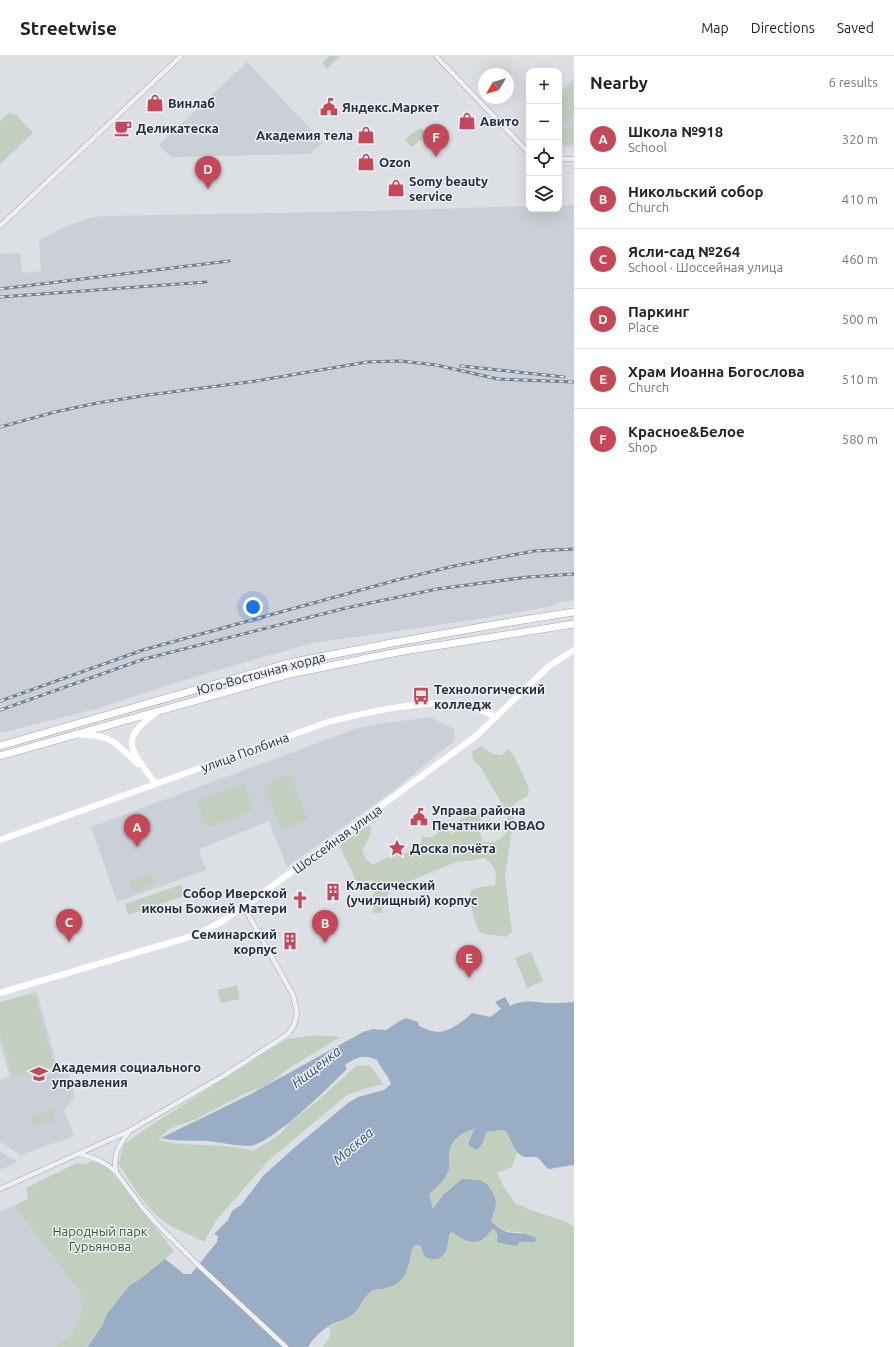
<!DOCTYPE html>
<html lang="en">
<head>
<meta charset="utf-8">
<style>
  body { margin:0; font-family:Ubuntu,sans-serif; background:#f2f2f2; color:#222 }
  .controls { position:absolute; right:12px; top:12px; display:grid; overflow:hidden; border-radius:8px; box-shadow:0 4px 16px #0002 }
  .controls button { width:36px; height:36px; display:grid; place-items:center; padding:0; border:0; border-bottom:1px solid #e0e0e0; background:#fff; color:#222; font:20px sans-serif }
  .compass { position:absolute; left:478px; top:12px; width:36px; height:36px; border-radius:50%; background:#fff; box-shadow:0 4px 16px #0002; rotate:232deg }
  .you { position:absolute; left:253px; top:551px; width:14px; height:14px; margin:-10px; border:3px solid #fff; border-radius:50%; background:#1a73e8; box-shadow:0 0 0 6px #1a73e833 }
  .badge { display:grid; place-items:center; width:26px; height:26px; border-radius:50%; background:#c44858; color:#fff; font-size:13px; font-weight:700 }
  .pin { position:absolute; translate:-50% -33px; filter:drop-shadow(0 1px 2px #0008) }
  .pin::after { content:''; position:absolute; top:21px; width:14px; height:12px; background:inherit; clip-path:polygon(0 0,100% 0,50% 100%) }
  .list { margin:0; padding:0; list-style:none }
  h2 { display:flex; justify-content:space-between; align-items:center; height:52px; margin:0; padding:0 16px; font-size:17px }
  h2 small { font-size:13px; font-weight:400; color:#767676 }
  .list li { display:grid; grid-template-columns:26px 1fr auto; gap:12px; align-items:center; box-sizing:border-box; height:60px; padding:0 16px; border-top:1px solid #e0e0e0 }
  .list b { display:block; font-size:15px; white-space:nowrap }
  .list p { margin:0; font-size:13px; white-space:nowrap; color:#767676 }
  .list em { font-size:13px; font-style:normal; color:#767676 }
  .icon { flex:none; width:22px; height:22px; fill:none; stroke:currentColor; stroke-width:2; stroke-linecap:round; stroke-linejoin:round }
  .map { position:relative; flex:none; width:574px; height:1291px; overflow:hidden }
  header { display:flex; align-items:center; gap:24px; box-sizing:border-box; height:56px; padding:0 20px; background:#fff; border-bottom:1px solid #e0e0e0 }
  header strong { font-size:19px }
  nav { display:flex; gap:22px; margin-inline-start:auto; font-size:14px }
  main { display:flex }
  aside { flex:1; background:#fff }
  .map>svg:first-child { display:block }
  .built { fill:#cbcfd7 }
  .green { fill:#c2cfbe }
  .water { fill:#99adc4 }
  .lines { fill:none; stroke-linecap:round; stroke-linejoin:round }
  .street-casing { stroke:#a2a7af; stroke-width:5.5 }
  .primary-casing { stroke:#9da4b0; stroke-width:8 }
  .street { stroke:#eff0f4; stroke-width:4.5 }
  .secondary { stroke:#fff; stroke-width:6 }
  .primary { stroke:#fff; stroke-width:7 }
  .rail-casing { stroke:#777f8e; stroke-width:3 }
  .rail { stroke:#ebeff3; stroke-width:1.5; stroke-dasharray:4.5; stroke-linecap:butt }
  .labels { text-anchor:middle; stroke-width:3; stroke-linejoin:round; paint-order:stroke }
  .poi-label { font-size:13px; font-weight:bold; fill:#272e3b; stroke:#ebeff3; text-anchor:start }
  .street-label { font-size:13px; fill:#272e3b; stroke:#ebeff3 }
  .park-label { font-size:13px; fill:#3b5535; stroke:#ebeff3 }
  .water-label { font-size:14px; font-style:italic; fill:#344c6b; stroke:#ebeff3 }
</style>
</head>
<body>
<header>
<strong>Streetwise</strong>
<nav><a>Map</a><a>Directions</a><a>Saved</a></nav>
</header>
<main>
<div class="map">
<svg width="574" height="1291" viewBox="0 0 574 1291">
  <rect width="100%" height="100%" fill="#dce0e5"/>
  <path class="built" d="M 247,6 L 323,86 L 310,98 L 171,101 L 159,89 Z
    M 574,23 L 574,90 L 559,91 L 559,37 Z
    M 559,149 L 574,149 L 574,544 L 557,547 L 553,550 L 472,564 L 313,587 L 194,621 L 99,652 L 0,677 L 0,198 L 20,197 L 22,217 L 41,215 L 39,184 L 62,172 L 93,161 L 105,160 L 373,155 L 529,150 L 529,153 L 559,153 Z
    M 430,661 L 454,673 L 455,684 L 393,735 L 287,811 L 269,765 L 199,793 L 206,814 L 117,846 L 91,771 L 355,673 L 378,668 Z
    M 37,936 L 58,1014 L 68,1015 L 75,1041 L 64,1054 L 74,1080 L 21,1099 L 0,1086 L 0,1024 L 10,1020 L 0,988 L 0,946 Z
    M 0,1096 L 18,1106 L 0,1114 Z
    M 14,1150 L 78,1234 L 84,1249 L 73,1276 L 55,1291 L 0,1291 L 0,1155 Z"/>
  <path class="green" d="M 329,0 L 340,0 L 327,13 L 322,7 Z
    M 574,28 L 574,58 L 563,68 L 559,68 L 559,42 Z
    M 10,56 L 13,59 L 15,58 L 33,77 L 0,108 L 0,65 Z
    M 421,72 L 427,78 L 412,91 L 405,84 L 412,77 Z
    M 559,72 L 574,72 L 574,88 L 559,88 Z
    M 481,690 L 493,698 L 502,699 L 508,693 L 514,700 L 529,732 L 528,740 L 520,744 L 513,749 L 514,758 L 505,821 L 512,876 L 506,881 C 499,879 485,880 480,876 C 474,869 470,844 470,835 C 478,830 486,831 495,829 C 497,817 495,807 483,802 L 474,804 L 456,806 L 391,833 C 386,841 385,849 381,857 L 373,857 L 373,840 L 375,832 L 371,824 L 363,826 L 355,824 C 353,815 349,810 345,802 C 342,798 343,794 339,790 L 369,769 L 371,771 L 370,780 L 362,795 L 366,803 L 373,809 L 388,801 L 412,795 L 419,790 L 423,780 L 430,782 L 437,778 L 439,775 L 436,769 L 438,767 L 442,767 L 446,773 L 453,778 L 459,772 L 460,763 L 468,760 L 474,754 L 481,759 L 480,776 L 482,785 C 490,787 496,787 503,781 C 517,767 498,742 491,729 C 484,719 484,712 473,704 L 472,696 Z
    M 290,718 L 308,764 L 281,774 L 264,729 Z
    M 244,727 L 254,754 L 207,772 L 197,745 Z
    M 150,817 L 154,828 L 133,837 L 129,826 Z
    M 181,829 L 184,840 L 128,859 L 125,848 Z
    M 531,896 L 543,925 L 527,932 L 515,902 Z
    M 237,929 L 240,943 L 221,947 L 217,934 Z
    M 34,937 L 54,1010 L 13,1021 L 0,976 L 0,946 Z
    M 316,979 L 340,981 L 288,1013 L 266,1030 L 246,1037 L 196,1063 L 169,1073 L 158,1084 C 189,1092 222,1086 253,1095 L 267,1087 L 281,1077 L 290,1066 L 315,1047 L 356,1010 L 370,1009 L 383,1028 L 367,1032 L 347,1039 L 268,1105 L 215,1166 L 204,1186 C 192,1179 178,1175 166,1167 C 145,1152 132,1128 118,1107 L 124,1088 L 153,1068 L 287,983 Z
    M 52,1053 L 55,1064 L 33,1071 L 30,1060 Z
    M 474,1073 L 472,1080 L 484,1084 L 485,1076 L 502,1074 L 507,1076 L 512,1089 L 517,1096 L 512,1111 L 497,1117 L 504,1131 L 515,1147 L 534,1155 L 564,1165 L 574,1170 L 574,1291 L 322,1291 L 329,1283 L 331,1274 L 327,1271 L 342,1265 L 361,1248 L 368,1238 L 374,1234 L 384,1233 L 410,1198 L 412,1192 L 416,1189 L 447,1191 L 450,1177 L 454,1176 L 464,1183 L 484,1182 L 490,1174 L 495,1173 L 498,1179 L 499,1187 L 510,1188 L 526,1185 L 522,1176 C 507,1176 502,1175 491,1165 C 493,1158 498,1148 495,1141 C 493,1137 490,1133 488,1129 L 454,1129 L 443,1139 L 433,1154 L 429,1138 C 437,1131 445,1124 449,1114 C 450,1110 449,1105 449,1101 C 450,1092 455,1082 462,1076 C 465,1074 470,1074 474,1073 Z
    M 92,1105 L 108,1112 L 174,1195 L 153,1214 L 129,1230 L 108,1258 L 102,1270 L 86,1291 L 55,1291 L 73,1276 L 84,1248 L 78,1234 L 14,1150 L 28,1142 L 26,1132 L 77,1107 L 86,1108 Z"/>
  <path class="water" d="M 505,941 L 510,950 C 525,943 532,946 548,947 C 557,947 565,947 574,946 L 574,1109 L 549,1113 C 544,1110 542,1105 538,1102 C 534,1099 530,1102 525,1101 C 514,1098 511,1085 507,1076 L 502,1074 L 486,1076 C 484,1084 483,1088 477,1094 L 471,1091 L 468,1088 L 474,1073 C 459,1077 450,1085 449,1101 C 449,1106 450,1110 449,1114 C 445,1124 437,1131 429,1138 L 433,1153 L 443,1139 L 462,1123 L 480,1124 L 488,1129 C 490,1133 493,1137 495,1141 C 498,1148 493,1158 491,1165 C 495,1169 501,1174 507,1176 C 518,1178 526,1176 536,1182 L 535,1186 L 520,1186 L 517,1190 L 499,1187 L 497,1185 L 498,1179 L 494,1173 C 489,1175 489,1178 485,1181 C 476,1191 462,1184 453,1176 L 450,1177 C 448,1182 449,1187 447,1191 C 444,1204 434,1206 424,1200 L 421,1190 L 416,1189 L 412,1192 C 408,1211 408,1226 386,1232 C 382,1234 377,1233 374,1234 C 364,1238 361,1251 354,1257 C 347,1263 340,1265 332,1268 C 323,1273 313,1282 308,1291 L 87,1291 L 102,1270 L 107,1258 L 129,1230 L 140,1223 L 165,1203 L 184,1218 L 191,1218 L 217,1186 L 218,1180 L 214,1178 L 228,1164 L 232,1155 L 241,1149 L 264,1119 L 294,1092 L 348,1047 L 358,1041 L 384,1034 L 391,1028 C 388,1019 381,1013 377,1004 C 364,998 357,1001 345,1009 L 347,1013 C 330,1030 271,1089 249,1090 C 235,1090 221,1086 207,1085 C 191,1084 177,1086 161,1082 L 251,1038 L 363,976 L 373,973 L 386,974 L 398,966 L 406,962 L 418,966 L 419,970 C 424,972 432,976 438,976 C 449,976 464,965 472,957 L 490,961 L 501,953 L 495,946 Z"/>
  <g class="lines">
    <g class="street-casing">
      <path id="street" d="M 436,0 L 529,97
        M 559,103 L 574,103
        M 0,170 L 181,0
        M 80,1098 L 96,1103 L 107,1109 L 116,1116 L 142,1151 L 156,1167 L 197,1208 L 286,1291
        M 116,1116 C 113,1098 118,1091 128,1077
        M 0,1133 L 129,1075 L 225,1019 L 288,978 L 294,969 L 297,957 L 293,939 L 244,851"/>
    </g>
    <g class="primary-casing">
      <path id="primary" d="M 0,690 L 289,607 L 397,586 L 504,567 L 574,556
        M 0,700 L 290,618 L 398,596 L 574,568"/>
    </g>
    <use href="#street" class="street"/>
    <path class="secondary" d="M 81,679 C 112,678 117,689 138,708
      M 155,727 C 133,696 116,684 156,657
      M 0,784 L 328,666 C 364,657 439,639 473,651 C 481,653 488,658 496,661
      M 0,937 L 196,879 L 221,866 L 256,842 L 476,680 L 549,610 L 574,594"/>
    <use href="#primary" class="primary"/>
    <g class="rail-casing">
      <path id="rail" d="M 0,233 L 229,205
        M 0,241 L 206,226
        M 461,310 L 564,321
        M 0,371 L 55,356 L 97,347 L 148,339 L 256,325 L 367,306 L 400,305 L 436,309 L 498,323 L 574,326
        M 0,645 L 143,594 L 397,524 L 454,510 L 534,495 L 574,493
        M 0,654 L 144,603 L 346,552 L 437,533 L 528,521 L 574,518"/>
    </g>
    <use href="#rail" class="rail"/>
  </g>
  <defs>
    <g id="shop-bare" transform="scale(1.38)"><path d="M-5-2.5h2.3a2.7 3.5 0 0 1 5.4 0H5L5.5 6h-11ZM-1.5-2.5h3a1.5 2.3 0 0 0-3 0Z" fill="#c44858" stroke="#ebeff3" stroke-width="2.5" paint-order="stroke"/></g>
    <g id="civic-bare" transform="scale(1.38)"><path d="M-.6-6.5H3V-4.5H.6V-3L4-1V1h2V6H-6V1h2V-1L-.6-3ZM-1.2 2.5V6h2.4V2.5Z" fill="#c44858" stroke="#ebeff3" stroke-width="2.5" paint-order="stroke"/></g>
    <g id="cafe-bare" transform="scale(1.38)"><path d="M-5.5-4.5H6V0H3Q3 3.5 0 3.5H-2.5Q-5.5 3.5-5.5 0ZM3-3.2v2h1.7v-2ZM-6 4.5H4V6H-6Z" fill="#c44858" stroke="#ebeff3" stroke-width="2.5" paint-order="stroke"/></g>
    <g id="bus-bare" transform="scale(1.38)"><path d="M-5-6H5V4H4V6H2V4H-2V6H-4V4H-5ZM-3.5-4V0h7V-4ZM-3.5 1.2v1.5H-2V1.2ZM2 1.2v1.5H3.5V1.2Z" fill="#c44858" stroke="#ebeff3" stroke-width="2.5" paint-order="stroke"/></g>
    <g id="sight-bare" transform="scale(1.38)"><path d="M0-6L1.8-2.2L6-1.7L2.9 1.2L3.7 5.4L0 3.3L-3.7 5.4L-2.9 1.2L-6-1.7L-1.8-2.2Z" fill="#c44858" stroke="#ebeff3" stroke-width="2.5" paint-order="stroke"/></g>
    <g id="building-bare" transform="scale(1.38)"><path d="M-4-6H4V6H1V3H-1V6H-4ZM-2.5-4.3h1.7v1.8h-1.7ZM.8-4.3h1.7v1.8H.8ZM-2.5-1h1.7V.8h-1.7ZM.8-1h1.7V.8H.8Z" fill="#c44858" stroke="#ebeff3" stroke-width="2.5" paint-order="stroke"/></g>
    <g id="church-bare" transform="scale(1.38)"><path d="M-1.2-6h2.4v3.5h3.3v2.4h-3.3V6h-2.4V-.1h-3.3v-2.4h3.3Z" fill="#c44858" stroke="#ebeff3" stroke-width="2.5" paint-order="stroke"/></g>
    <g id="university-bare" transform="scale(1.38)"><path d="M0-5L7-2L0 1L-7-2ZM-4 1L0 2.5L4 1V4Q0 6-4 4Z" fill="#c44858" stroke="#ebeff3" stroke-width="2.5" paint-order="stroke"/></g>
  </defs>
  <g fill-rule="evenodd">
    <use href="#shop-bare" x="155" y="47"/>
    <use href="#civic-bare" x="329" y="51"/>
    <use href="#shop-bare" x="467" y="65"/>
    <use href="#cafe-bare" x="123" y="72"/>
    <use href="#shop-bare" x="366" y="79"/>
    <use href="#shop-bare" x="366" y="106"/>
    <use href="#shop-bare" x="396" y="132"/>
    <use href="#bus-bare" x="421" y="640"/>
    <use href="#civic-bare" x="419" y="761"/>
    <use href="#sight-bare" x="397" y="792"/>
    <use href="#building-bare" x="333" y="836"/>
    <use href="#church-bare" x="300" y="844"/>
    <use href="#building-bare" x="290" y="885"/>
    <use href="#university-bare" x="39" y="1018"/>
  </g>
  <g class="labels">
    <g class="poi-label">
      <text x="168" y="52">Винлаб</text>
      <text x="342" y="56">Яндекс.Маркет</text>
      <text x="480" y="70">Авито</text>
      <text x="136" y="77">Деликатеска</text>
      <text x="353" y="84" text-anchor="end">Академия тела</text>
      <text x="379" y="111">Ozon</text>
      <text x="409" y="130">Somy beauty<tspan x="409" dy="15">service</tspan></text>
      <text x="434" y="638">Технологический<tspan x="434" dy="15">колледж</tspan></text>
      <text x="432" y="759">Управа района<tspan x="432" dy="15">Печатники ЮВАО</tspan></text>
      <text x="410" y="797">Доска почёта</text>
      <text x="346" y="834">Классический<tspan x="346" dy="15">(училищный) корпус</tspan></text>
      <text x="287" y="842" text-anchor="end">Собор Иверской<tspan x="287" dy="15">иконы Божией Матери</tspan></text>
      <text x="277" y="883" text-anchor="end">Семинарский<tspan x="277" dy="15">корпус</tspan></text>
      <text x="52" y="1016">Академия социального<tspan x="52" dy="15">управления</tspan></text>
    </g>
    <g class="street-label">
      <text transform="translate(261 617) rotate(-15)" y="5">Юго-Восточная хорда</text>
      <text transform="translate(245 696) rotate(-20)" y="5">улица Полбина</text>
      <text transform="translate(337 783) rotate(-36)" y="5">Шоссейная улица</text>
    </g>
    <g class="park-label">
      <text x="100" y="1180">Народный парк<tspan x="100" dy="15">Гурьянова</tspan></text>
    </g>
    <g class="water-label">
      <text transform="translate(316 1011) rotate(-38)" y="5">Нищенка</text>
      <text transform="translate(353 1090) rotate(-41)" y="5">Москва</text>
    </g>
  </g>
</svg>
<div class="controls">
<button>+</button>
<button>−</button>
<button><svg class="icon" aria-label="locate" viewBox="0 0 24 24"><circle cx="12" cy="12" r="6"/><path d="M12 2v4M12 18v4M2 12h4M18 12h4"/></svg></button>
<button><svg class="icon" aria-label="layers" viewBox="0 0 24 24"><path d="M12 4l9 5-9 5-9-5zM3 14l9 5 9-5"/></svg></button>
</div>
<svg class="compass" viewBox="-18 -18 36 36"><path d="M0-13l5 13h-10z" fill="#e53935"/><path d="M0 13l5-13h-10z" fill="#767676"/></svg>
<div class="you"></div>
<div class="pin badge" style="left:137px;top:791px">A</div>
<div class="pin badge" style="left:325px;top:887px">B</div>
<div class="pin badge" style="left:69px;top:886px">C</div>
<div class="pin badge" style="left:208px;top:133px">D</div>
<div class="pin badge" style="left:469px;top:922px">E</div>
<div class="pin badge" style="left:436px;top:101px">F</div>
</div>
<aside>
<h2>Nearby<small>6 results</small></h2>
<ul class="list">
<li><span class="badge">A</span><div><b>Школа №918</b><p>School</p></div><em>320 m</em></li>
<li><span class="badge">B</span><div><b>Никольский собор</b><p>Church</p></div><em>410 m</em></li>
<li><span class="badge">C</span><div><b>Ясли-сад №264</b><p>School · Шоссейная улица</p></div><em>460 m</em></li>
<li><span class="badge">D</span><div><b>Паркинг</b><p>Place</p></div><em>500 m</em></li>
<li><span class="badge">E</span><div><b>Храм Иоанна Богослова</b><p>Church</p></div><em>510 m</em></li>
<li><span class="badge">F</span><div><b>Красное&amp;Белое</b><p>Shop</p></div><em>580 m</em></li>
</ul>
</aside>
</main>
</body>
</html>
